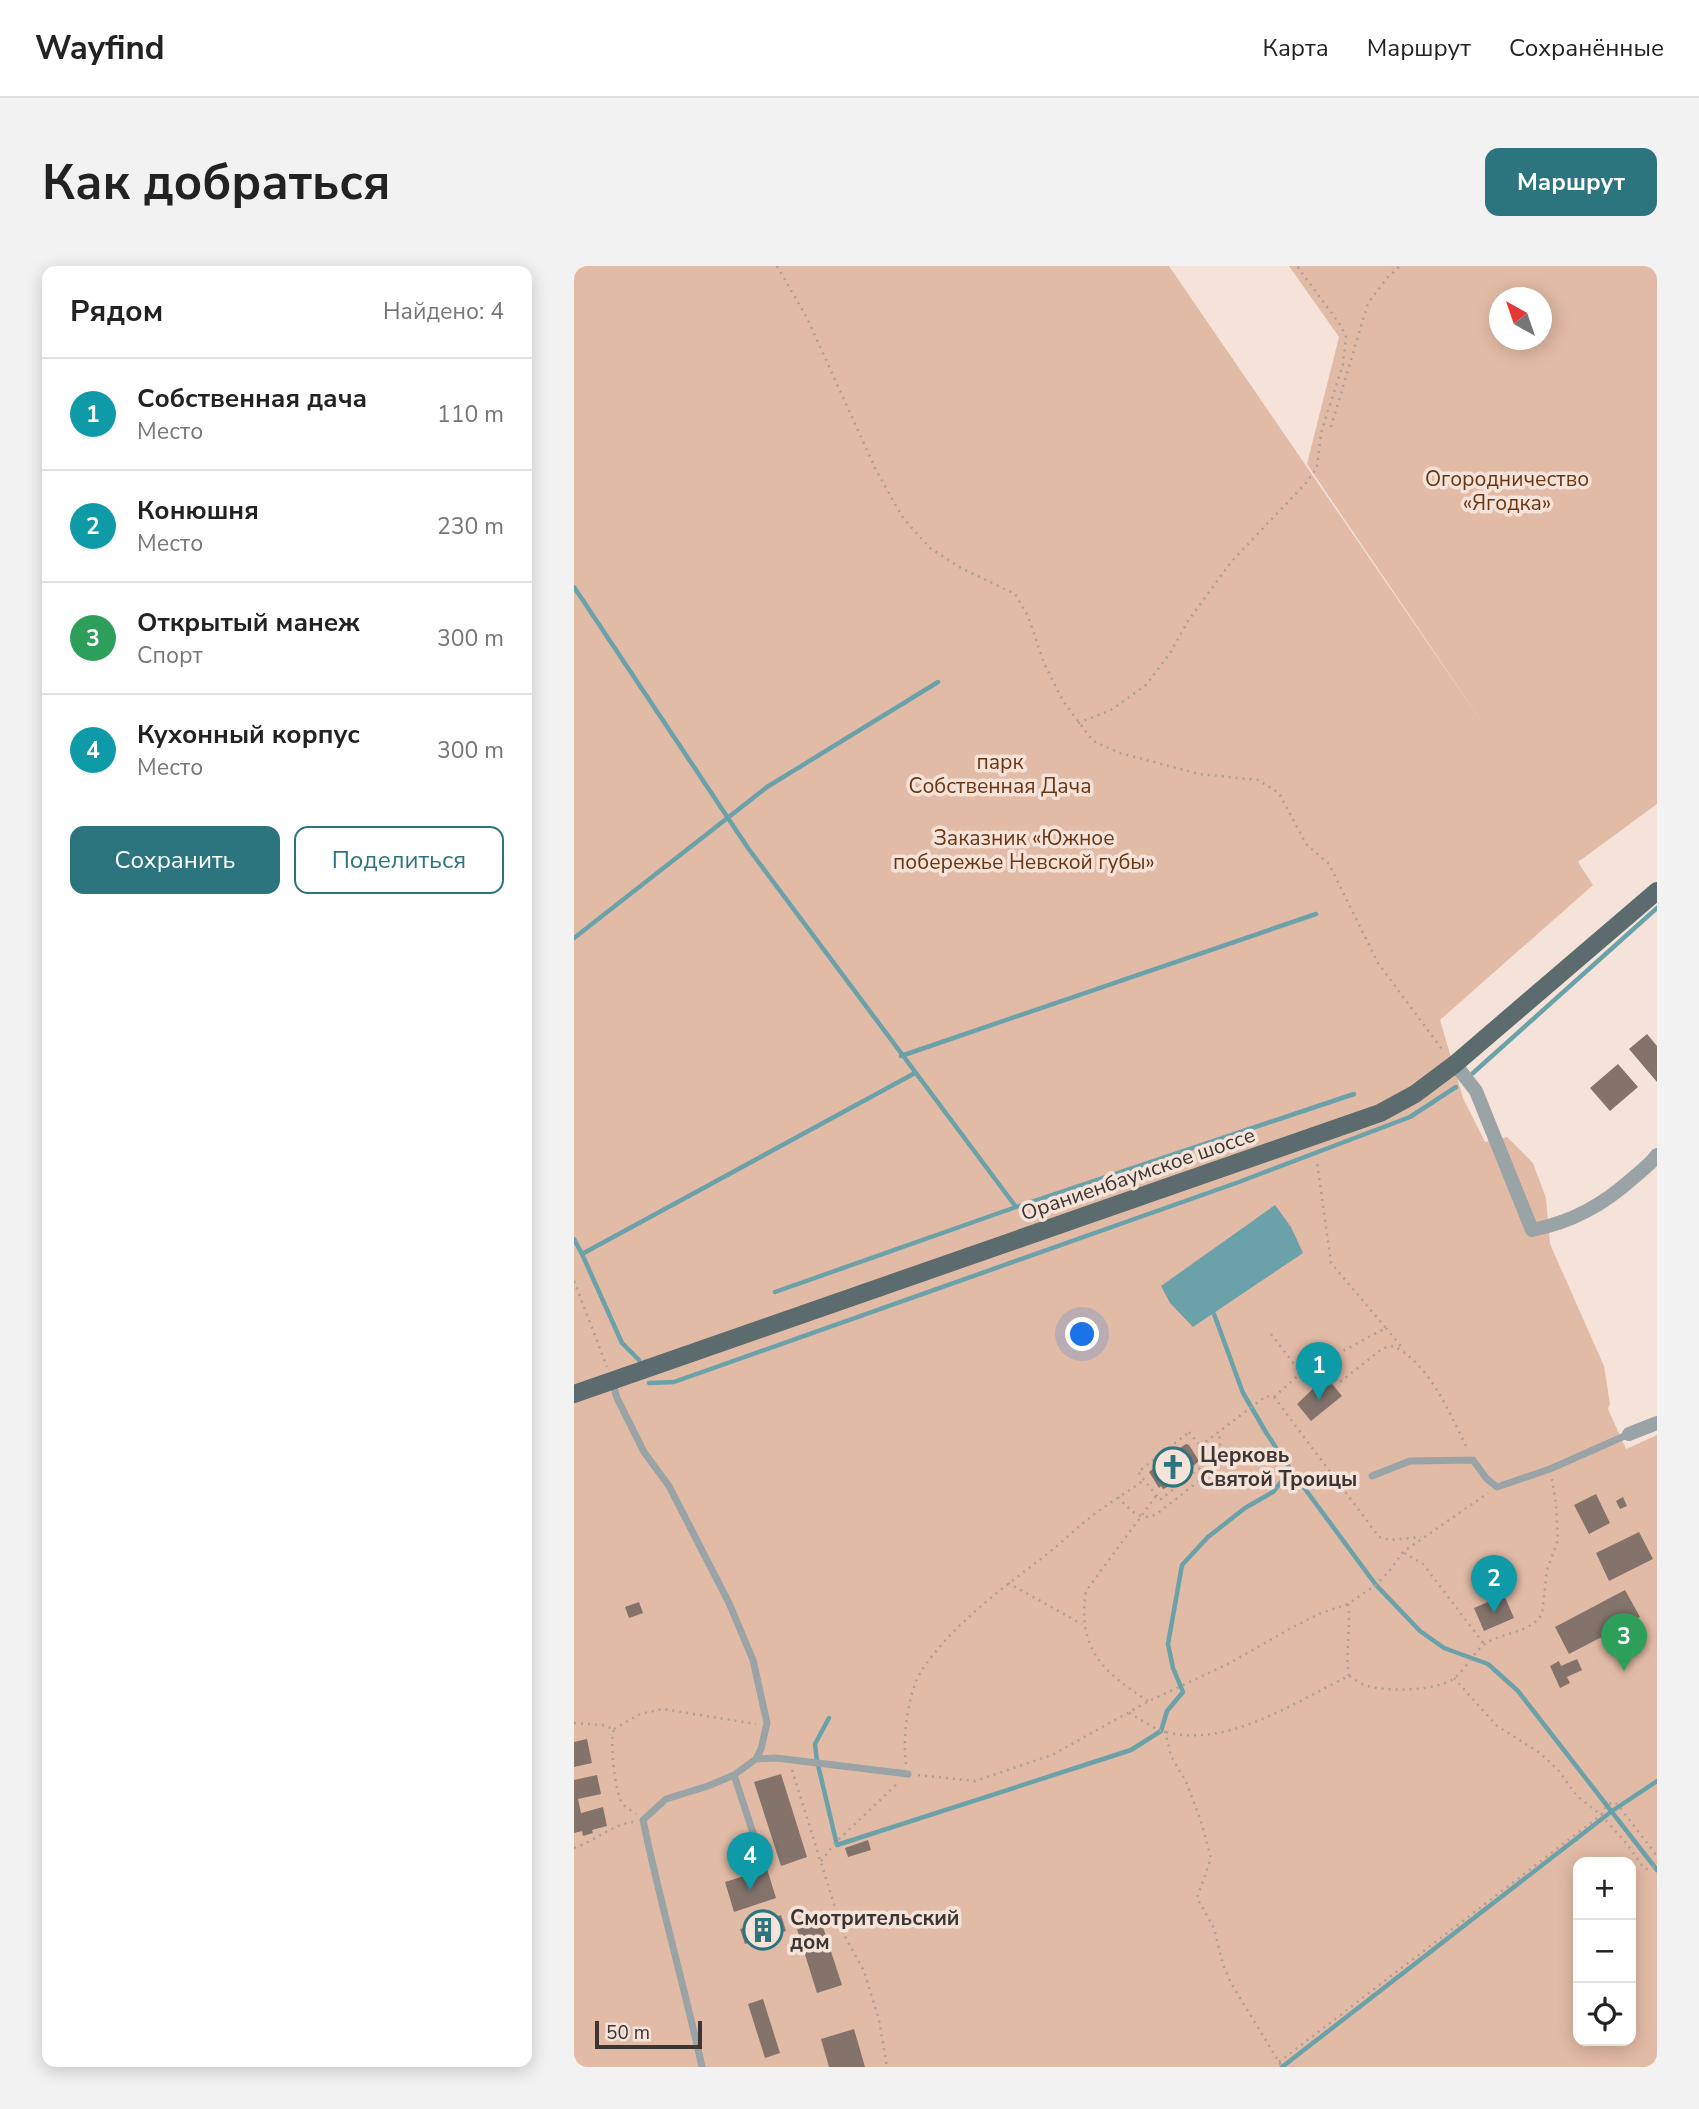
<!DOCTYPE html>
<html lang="ru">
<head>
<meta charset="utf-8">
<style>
  body { margin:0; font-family:"Nunito Sans",sans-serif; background:#f2f2f2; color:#222 }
  .controls { position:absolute; right:21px; bottom:21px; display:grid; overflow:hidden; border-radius:14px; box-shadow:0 4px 18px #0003 }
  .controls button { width:63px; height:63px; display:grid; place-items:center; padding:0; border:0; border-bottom:2px solid #e0e0e0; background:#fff; color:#222; font:35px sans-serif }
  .compass { position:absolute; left:915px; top:21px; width:63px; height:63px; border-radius:50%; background:#fff; box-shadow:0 4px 18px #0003; rotate:320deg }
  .scale { position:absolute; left:21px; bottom:18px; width:107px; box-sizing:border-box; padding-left:7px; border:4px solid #3c3532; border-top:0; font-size:19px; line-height:24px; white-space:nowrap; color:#3c3532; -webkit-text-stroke:5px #f5e3d9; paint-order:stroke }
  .you { position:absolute; left:509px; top:1069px; width:24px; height:24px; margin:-18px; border:5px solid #fff; border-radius:50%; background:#1a73e8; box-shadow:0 0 0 10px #1a73e833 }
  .badge { display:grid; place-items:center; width:46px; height:46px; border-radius:50%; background:#2c747e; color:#fff; font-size:23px; font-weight:700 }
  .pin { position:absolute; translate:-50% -58px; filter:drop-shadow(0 2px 4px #0008) }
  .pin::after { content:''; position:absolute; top:37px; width:24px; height:21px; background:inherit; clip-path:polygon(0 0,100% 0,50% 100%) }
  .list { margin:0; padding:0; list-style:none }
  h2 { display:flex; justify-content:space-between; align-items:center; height:91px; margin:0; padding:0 28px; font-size:30px }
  h2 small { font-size:23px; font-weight:400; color:#767676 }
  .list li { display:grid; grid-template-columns:46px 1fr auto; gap:21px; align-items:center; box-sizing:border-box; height:112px; padding:0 28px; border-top:2px solid #e0e0e0 }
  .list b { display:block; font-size:26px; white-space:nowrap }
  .list p { margin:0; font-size:23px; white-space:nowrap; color:#767676 }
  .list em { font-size:23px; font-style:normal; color:#767676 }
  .actions { display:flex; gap:14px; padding:21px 28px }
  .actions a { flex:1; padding:16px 0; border:2px solid #2c747e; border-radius:14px; text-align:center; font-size:24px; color:#2c747e }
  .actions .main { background:#2c747e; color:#fff }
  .icon { flex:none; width:38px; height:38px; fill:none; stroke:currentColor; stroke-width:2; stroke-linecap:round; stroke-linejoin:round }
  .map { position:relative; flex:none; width:1083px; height:1801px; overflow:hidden; border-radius:14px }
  header { display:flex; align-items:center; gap:42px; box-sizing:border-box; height:98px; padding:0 35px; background:#fff; border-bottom:2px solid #e0e0e0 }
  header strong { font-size:33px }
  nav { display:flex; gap:38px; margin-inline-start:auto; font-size:24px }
  .intro { display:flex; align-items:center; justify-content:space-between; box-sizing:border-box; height:168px; padding:0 42px }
  h1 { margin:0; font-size:49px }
  .button { padding:18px 32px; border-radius:14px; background:#2c747e; color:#fff; font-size:24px; font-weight:700 }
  main { display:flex; gap:42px; padding:0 42px }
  aside { flex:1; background:#fff; border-radius:14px; box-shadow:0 4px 18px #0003 }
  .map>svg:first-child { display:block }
  .green { fill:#e2bba6; fill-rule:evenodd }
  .water { fill:#6ba2aa }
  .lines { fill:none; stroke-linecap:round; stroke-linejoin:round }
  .stream { stroke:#6ba2aa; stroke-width:4.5 }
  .building { fill:#83736b }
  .path { stroke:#ada098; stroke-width:2.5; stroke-dasharray:2 5; stroke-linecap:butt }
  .service { stroke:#9aa3a5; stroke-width:7 }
  .minor { stroke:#9aa3a5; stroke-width:14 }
  .primary { stroke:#5b6b6e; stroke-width:18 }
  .labels { text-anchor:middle; stroke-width:7; stroke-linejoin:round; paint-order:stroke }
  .park-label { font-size:21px; fill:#6a3513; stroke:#f5e3d9 }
  .street-label { font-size:21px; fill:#3c3532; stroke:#f5e3d9 }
  .poi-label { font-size:21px; font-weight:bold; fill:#3c3532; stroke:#f5e3d9; text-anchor:start }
</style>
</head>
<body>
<header>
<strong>Wayfind</strong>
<nav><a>Карта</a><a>Маршрут</a><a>Сохранённые</a></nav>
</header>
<div class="intro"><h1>Как добраться</h1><a class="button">Маршрут</a></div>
<main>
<aside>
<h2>Рядом<small>Найдено: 4</small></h2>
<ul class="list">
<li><span class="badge" style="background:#0f9aa8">1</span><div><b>Собственная дача</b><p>Место</p></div><em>110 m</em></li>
<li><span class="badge" style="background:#0f9aa8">2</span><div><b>Конюшня</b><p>Место</p></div><em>230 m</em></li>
<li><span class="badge" style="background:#2e9e5b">3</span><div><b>Открытый манеж</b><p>Спорт</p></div><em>300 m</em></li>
<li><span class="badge" style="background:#0f9aa8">4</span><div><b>Кухонный корпус</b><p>Место</p></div><em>300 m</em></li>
</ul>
<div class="actions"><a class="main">Сохранить</a><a>Поделиться</a></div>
</aside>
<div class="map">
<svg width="1083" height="1801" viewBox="0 0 1083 1801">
  <rect width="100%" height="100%" fill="#f5e3d9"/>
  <path class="green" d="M 0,0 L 595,0 L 916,468 L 733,198 L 765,71 L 715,0 L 1083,0 L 1083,538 L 1004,596 L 1019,619 L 866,754 L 889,832 L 911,876 L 933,871 L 959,897 L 972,932 L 976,978 L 1030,1100 L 1036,1138 L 1034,1143 L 1052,1183 L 1083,1169 L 1083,1801 L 0,1801 ZM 926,32 L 968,32 L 968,74 L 926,74 ZM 1004,1596 L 1057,1596 L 1057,1775 L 1004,1775 Z"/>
  <path class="water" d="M 701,939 L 717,961 L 729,987 L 619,1061 L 596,1037 L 587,1020 Z"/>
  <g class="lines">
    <path class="stream" d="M 0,321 L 174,582 L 442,941
      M 0,672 L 193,521 L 364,416
      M 327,790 L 742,648
      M 899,807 L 1083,642
      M 0,973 L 8,988
      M 201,1026 L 442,941 L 780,828
      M 640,1048 L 669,1127 L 693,1168 L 717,1204 L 802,1319 L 846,1365 L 870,1382 L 914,1398 L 944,1425 L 1083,1604
      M 65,1094 L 48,1077 L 8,988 L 341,807
      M 75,1117 L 100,1116 L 665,916 L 836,851 L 882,821
      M 243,1496 L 241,1478 L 255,1452
      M 244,1499 L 263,1579 L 557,1484 L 587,1465 L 593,1445 L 609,1426 L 599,1402 L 594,1378 L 608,1299 L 634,1271 L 671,1242 L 699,1226 L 717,1204
      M 708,1801 L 1038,1545 L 1083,1515"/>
  </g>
  <path class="building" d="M 1073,768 L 1083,780 L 1083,816 L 1055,783 Z
    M 1044,798 L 1064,821 L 1036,845 L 1016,822 Z
    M 754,1113 L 768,1130 L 737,1155 L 723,1138 L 745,1117 L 747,1119 Z
    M 612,1178 L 615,1179 L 625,1195 L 596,1220 L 589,1223 L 587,1220 L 585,1222 L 575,1206 L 602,1183 L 603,1184 Z
    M 1022,1228 L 1036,1257 L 1015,1268 L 1000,1239 Z
    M 1049,1231 L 1053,1240 L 1046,1243 L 1042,1235 Z
    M 1065,1266 L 1079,1293 L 1035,1315 L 1022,1287 Z
    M 1051,1324 L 1066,1351 L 995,1388 L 981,1361 Z
    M 930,1329 L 940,1352 L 910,1365 L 900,1342 Z
    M 65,1336 L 69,1347 L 55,1352 L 51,1341 Z
    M 1003,1393 L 1008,1404 L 993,1411 L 996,1417 L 986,1422 L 976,1400 L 985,1395 L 987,1400 Z
    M 13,1473 L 18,1497 L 0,1501 L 0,1476 Z
    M 207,1508 L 233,1591 L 207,1600 L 180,1516 Z
    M 23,1509 L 27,1528 L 4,1533 L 7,1547 L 29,1541 L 33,1560 L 18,1564 L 19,1567 L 9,1570 L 8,1565 L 0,1567 L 0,1514 Z
    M 294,1574 L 297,1584 L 274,1591 L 271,1582 Z
    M 193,1603 L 202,1632 L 160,1646 L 151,1616 Z
    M 207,1649 L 212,1665 L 171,1678 L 166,1663 Z
    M 247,1655 L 268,1719 L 243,1727 L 223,1663 Z
    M 189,1733 L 206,1787 L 191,1792 L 174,1738 Z
    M 280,1763 L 291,1801 L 255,1801 L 247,1773 Z"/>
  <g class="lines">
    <path class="path" d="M 203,0 L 233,52 L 302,204 L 329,252 L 356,282 L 387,302 L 441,328 L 454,350 L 470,397 L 489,435 L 519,475 L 546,487 L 625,508 L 684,514 L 705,527 L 732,578 L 755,598 L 804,697 L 870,786
      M 757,161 L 794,37 L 813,12 L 826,0
      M 504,457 L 537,444 L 572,419 L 596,387 L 614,355 L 657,296 L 731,218 L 743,202 L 747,167 L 769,98 L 772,71 L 767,60 L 723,0
      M 0,1015 L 33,1101
      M 812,1062 L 830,1084
      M 697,1068 L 727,1107
      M 749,1096 L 765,1117 L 809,1082 L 820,1080 C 857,1100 876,1148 894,1184
      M 700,1131 L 805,1271 L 816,1274 L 847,1271
      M 615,1166 L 637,1193 L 586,1234 L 564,1206 Z
      M 626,1180 L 692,1130 L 700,1131 L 727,1107 L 812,1062 L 757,997 L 743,896
      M 544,1231 C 555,1243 567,1258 584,1247 L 648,1197 L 645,1166
      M 830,1287 L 849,1298 L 910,1378
      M 434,1317 L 508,1358
      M 774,1338 C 777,1362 771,1385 775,1410
      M 880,1412 L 923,1460 L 966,1487 L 984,1504 L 1003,1530 L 1027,1549 L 1053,1578 L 1069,1601 L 1073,1603 L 1083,1599
      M 574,1435 C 529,1406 503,1383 512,1325 L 582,1230
      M 555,1447 C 566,1453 577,1461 588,1465 C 652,1484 720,1436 775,1410 C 781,1413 787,1419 794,1420 C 814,1426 861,1425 879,1413 C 892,1404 899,1386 912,1377 C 929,1366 957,1367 968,1348 L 973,1304 L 984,1274 L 982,1238 L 978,1213
      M 0,1457 L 28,1459 L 40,1463 C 35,1474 41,1526 48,1537 C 51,1541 58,1545 62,1548
      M 40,1463 L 66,1448 L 89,1443 L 182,1458
      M 591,1465 L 597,1490 L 612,1516 L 626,1552 L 637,1592 L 623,1632 L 640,1662 L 649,1699 L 657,1717 L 708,1801
      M 332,1498 C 328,1473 334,1425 348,1404 C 379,1358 425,1325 468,1292 C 484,1280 498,1266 513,1254 C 531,1239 551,1228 570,1214
      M 218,1504 L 269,1667 L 290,1705 L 305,1754 L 313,1801
      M 344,1509 L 401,1515 L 478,1489 L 575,1435 L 654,1398 L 719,1361 L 747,1347 L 774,1338 L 802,1319 L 817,1303 L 829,1286 L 914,1227
      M 0,1582 C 21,1575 37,1559 59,1556
      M 247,1595 L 262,1576 L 324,1517
      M 705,1796 L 1027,1549 L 1033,1539 L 1040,1536 L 1044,1539 L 1083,1590"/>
    <path class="service" d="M 38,1115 L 43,1132 L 70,1186 L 95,1220 L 155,1337 L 179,1394 L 193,1457 L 187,1483 L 182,1493 L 160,1509 L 134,1520 L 92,1533 L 69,1554 C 86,1637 110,1718 128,1801
      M 798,1210 L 836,1195 L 899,1194 L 912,1212 L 923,1221 L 976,1203 L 1055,1168
      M 182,1493 L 202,1492 L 334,1508
      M 160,1509 L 187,1591"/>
    <path class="minor" d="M 881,798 L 902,825 L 958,964 C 998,956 1029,939 1059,912 C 1067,905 1077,898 1083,889
      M 1055,1168 L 1083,1157"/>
    <path class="primary" d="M 0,1128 L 806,847 L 841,828 L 881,798 L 1083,625"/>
  </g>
  <defs>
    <g id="church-ring" transform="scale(2.0125)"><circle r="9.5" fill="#f5e3d9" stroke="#2c747e" stroke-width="1.5"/><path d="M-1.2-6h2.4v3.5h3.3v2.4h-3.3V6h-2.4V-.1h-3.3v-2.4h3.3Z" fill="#2c747e"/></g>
    <g id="building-ring" transform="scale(2.0125)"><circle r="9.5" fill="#f5e3d9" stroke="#2c747e" stroke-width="1.5"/><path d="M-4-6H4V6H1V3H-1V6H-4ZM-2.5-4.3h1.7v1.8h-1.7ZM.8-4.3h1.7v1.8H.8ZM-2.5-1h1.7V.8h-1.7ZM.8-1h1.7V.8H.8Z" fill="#2c747e"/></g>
  </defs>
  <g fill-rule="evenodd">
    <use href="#church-ring" x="599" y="1201"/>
    <use href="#building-ring" x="189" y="1664"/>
  </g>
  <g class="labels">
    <g class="park-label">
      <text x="933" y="220">Огородничество<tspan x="933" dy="24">«Ягодка»</tspan></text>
      <text x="426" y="503">парк<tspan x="426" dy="24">Собственная Дача</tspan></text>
      <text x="450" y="579">Заказник «Южное<tspan x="450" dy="24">побережье Невской губы»</tspan></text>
    </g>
    <g class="street-label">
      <text transform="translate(564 908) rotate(-19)" y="7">Ораниенбаумское шоссе</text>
    </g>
    <g class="poi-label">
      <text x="626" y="1196">Церковь<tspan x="626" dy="24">Святой Троицы</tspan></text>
      <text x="216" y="1659">Смотрительский<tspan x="216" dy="24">дом</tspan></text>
    </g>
  </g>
</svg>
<div class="controls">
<button>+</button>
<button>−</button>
<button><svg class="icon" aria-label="locate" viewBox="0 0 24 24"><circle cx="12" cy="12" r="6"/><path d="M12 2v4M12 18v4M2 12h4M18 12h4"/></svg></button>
</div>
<svg class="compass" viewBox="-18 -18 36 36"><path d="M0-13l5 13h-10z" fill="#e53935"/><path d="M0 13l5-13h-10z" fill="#767676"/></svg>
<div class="scale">50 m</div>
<div class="you"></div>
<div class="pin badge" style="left:745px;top:1134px;background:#0f9aa8">1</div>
<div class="pin badge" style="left:920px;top:1347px;background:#0f9aa8">2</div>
<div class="pin badge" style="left:1050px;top:1405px;background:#2e9e5b">3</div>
<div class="pin badge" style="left:176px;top:1624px;background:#0f9aa8">4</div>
</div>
</main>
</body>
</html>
